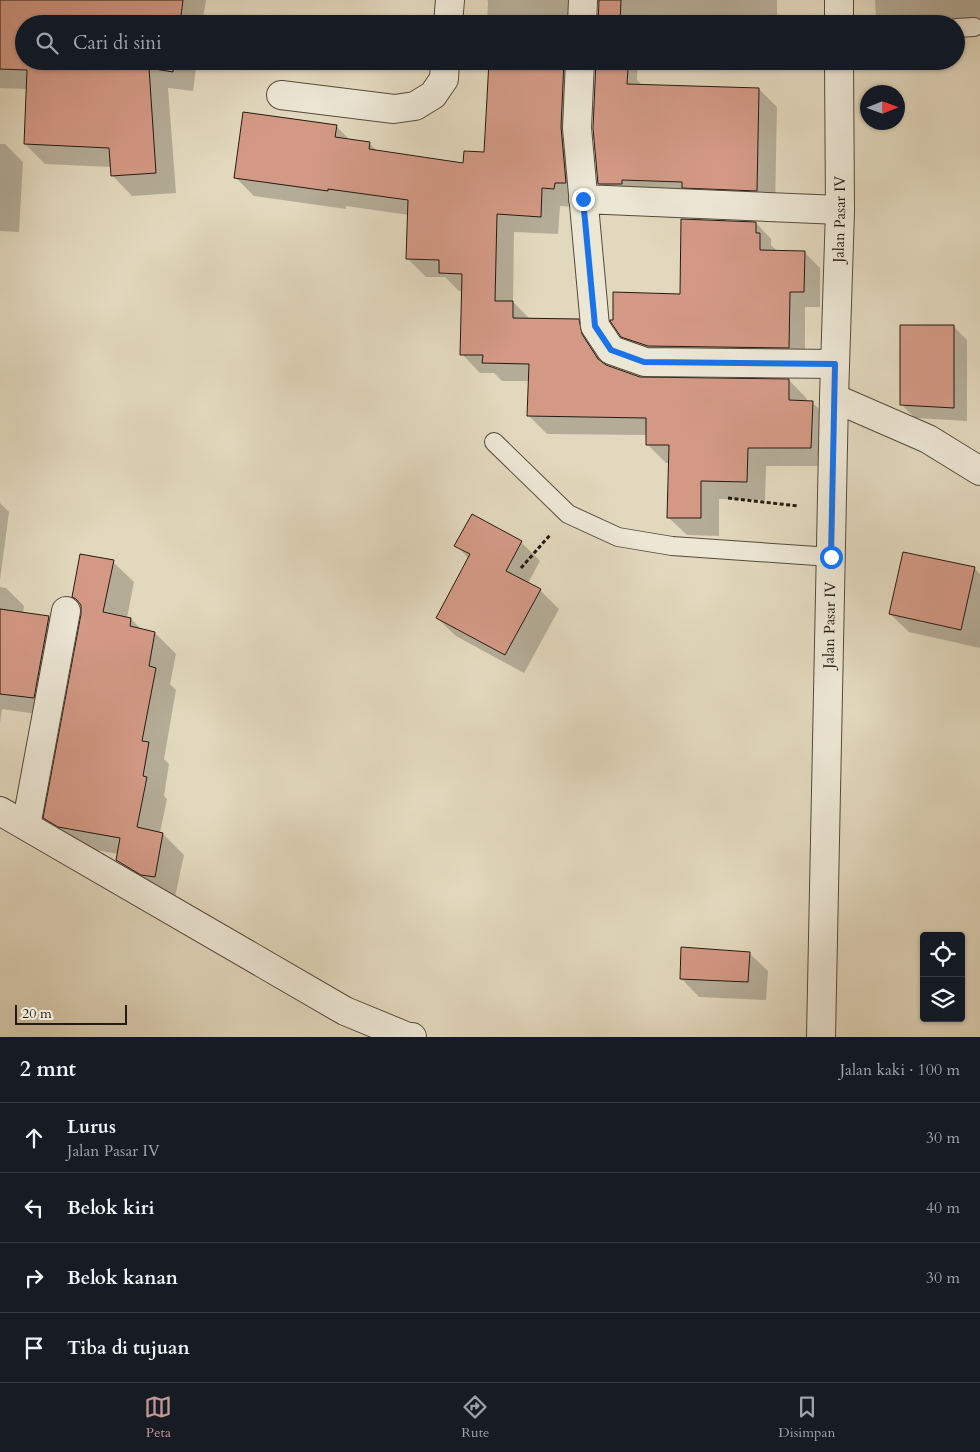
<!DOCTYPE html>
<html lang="id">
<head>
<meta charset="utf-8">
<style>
  body { margin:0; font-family:Cardo,serif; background:#20242c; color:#f1f3f6 }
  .controls { position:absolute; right:15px; bottom:15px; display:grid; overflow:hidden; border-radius:5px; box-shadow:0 1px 4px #0004 }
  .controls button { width:45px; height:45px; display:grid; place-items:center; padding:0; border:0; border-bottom:1px solid #363941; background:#171b24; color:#f1f3f6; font:25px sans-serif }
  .compass { position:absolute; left:860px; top:85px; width:45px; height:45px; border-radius:50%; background:#171b24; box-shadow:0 1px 4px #0004; rotate:89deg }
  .scale { position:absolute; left:15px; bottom:12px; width:112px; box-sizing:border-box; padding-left:5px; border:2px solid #241a12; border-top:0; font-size:14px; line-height:18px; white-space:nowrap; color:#241a12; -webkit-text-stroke:4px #ece6d4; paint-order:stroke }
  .stop { position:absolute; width:15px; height:15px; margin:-11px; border:4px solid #1a73e8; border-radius:50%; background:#fff }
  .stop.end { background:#1a73e8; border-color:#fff; box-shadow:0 1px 5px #0008 }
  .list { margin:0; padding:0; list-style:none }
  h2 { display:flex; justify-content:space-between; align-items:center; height:65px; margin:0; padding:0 20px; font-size:21px }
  h2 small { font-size:16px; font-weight:400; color:#9ea1a6 }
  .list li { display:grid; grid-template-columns:32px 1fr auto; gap:15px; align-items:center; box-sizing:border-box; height:70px; padding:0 20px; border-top:1px solid #363941 }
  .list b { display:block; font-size:19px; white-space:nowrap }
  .list p { margin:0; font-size:16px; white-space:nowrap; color:#9ea1a6 }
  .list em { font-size:16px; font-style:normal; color:#9ea1a6 }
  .icon { flex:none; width:28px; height:28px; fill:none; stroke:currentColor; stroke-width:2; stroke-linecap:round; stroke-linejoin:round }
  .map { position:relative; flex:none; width:980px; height:1037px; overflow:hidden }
  .search { position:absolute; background:#171b24; box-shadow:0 1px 4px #0004; left:15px; right:15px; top:15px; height:55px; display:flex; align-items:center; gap:12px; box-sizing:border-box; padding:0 18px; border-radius:28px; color:#9ea1a6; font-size:19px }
  .sheet { height:345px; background:#171b24 }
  nav { display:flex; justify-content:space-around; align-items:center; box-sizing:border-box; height:70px; border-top:1px solid #363941; background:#171b24; font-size:14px; color:#9ea1a6 }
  nav a { display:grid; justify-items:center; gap:2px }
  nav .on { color:#c59692 }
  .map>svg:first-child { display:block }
  .shadow { fill:#0003 }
  .building { fill:#d39985; stroke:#241a12 }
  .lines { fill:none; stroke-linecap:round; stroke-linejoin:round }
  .service-casing { stroke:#544a3d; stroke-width:20 }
  .minor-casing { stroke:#544a3d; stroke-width:30 }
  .tertiary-casing { stroke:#544a3d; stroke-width:30 }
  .path { stroke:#241a12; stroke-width:3; stroke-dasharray:4 2.5; stroke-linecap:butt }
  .service { stroke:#ece6d4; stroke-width:18 }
  .minor { stroke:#ece6d4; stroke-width:28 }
  .tertiary { stroke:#ece6d4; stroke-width:28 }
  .route { stroke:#1a73e8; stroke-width:6 }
  .labels { text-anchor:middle; stroke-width:4.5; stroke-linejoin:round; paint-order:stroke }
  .street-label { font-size:15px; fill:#241a12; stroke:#ece6d4 }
</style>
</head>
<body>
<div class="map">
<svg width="980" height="1037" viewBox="0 0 980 1037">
  <rect width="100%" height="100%" fill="#e2d8bd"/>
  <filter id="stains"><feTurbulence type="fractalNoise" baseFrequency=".004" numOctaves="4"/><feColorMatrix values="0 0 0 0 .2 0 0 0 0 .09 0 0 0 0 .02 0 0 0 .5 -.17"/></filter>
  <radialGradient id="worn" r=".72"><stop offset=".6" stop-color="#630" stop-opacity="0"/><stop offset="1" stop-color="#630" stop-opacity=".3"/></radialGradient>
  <path class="shadow" d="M 0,0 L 206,0 L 202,24 L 24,24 L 24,61 L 197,61 L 193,91 L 168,88 L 176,193 L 132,196 L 112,175 L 111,167 L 45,164 L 25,144 L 28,89 L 0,88 Z
    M 487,0 L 777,0 L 777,24 L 729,24 L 723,17 L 639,15 L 639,24 L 599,24 L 600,3 L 595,4 L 585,24 L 487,24 L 488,1 Z
    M 875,0 L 980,0 L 980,35 L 956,36 L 956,24 L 879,24 L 876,20 Z
    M 485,61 L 638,61 L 637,80 L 643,86 L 759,89 L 777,107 L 775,209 L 617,201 L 599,183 L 597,64 L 592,65 L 572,207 L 560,206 L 558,234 L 514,232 L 513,302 L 530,319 L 578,320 L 597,339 L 600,354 L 609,367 L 640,378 L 789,380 L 807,399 L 807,402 L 812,402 L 830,420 L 829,466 L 766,466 L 765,500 L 719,499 L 719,536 L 687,535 L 668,517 L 670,463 L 666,463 L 647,444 L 647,435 L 547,434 L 529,416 L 529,381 L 502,381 L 494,373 L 480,373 L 462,354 L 463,291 L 459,291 L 445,277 L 426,277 L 408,259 L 409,215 L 346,206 L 346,209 L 254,196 L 235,177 L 336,126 L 350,140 L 369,143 L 378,152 L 465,164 L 485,153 L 490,67 Z
    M 0,144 L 5,144 L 23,162 L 19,232 L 0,231 Z
    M 756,223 L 771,239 L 771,245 L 776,250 L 776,252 L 804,252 L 820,268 L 820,307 L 805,307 L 805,363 L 638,352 L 622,336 L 682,296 Z
    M 953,326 L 967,340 L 967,421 L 915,418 L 902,405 Z
    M 0,503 L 9,512 L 0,580 Z
    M 521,542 L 540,561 L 528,583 L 540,590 L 559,609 L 524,673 L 456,636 L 437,618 L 469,559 L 456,545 Z
    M 113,562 L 134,582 L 127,618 L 131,619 L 142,630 L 155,633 L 176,654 L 170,684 L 176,690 L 164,759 L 169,764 L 164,796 L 167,799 L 160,833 L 163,834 L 184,855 L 175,897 L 138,881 L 117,860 L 118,854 L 80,847 L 66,839 L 45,818 L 83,614 L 82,605 L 73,597 Z
    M 974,568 L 980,574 L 980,648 L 909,632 L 890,614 Z
    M 0,587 L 6,588 L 24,606 L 23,614 L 49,617 L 67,636 L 52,716 L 2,709 L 0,723 Z
    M 749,953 L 768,971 L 766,1000 L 699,997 L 681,978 Z"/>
  <path class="building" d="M 0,0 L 183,0 L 180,24 L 24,24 L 24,61 L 174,61 L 173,72 L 149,68 L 156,173 L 111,176 L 109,148 L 24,144 L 27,70 L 0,69 Z
    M 599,0 L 621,0 L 620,24 L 598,24 Z
    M 489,61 L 564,61 L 561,127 L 566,183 L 555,183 L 554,189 L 542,188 L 541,217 L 497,214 L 495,301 L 513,301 L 513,318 L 579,319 L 582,334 L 598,359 L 606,365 L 640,377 L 789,379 L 789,400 L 813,401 L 811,448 L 748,448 L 747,482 L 701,481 L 701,518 L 667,518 L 669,445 L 646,445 L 646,418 L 527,416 L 529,364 L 482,363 L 483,355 L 460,355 L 462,274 L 439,273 L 439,260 L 406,259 L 408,200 L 328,189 L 328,191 L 234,178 L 243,112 L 337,125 L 335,137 L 370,142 L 369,149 L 463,163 L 464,151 L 484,152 Z
    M 596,61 L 619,61 L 619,69 L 628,69 L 627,84 L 759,88 L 757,191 L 682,188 L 682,182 L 622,180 L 622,184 L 598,184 L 593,128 Z
    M 681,219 L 756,222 L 756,233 L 760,233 L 760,250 L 805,251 L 804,292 L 790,292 L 789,348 L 648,346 L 621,337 L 610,321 L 610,320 L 613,320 L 613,292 L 680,294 Z
    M 900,325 L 954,325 L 954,408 L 900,405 Z
    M 472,514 L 522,541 L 506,571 L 541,589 L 505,655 L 436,618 L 470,554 L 454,546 Z
    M 903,552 L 975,567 L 961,630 L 889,614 Z
    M 80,554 L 114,560 L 103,612 L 131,618 L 130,626 L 155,632 L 149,666 L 156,668 L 142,741 L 149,742 L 143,776 L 147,777 L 137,827 L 163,833 L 155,877 L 141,875 L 116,860 L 120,838 L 58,827 L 43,818 L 81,614 L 81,605 L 76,599 L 72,597 Z
    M 0,609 L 49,616 L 34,698 L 0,694 Z
    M 681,947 L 750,952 L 748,982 L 680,979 Z"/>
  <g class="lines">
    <g class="service-casing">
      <path id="service" d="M 956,28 L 974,27
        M 494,442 L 568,514 L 618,537 L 672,546 L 831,557"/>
    </g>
    <g class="minor-casing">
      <path id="minor" d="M 448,24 L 450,0
        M 582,24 L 583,0
        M 580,61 L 577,128 L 595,326 L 611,350 L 645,362 L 835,364
        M 281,95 L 394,109 L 415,106 L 433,95 L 444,79 L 445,61
        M 583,199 L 840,210
        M 834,398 L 928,439 L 980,471
        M 0,811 L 345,1011 L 408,1037 L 412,1037
        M 26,826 L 66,611"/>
    </g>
    <g class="tertiary-casing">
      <g id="tertiary">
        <path d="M 839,24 L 839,0"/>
        <path id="s1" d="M 821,1037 L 834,398 L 840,210 L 839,61"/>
      </g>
    </g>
    <path class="path" d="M 728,498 L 798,506
      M 521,568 L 550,535"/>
    <use href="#service" class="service"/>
    <use href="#minor" class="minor"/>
    <use href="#tertiary" class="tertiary"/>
  </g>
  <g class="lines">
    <path class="route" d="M 583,199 L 595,326 L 611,350 L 644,362 L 835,364 L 831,557"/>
  </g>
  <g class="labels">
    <g class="street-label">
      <text dy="5" stroke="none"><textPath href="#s1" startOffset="818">Jalan Pasar IV</textPath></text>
      <text dy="5" stroke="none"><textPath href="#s1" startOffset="412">Jalan Pasar IV</textPath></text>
    </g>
  </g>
  <rect width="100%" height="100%" filter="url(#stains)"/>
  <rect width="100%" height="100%" fill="url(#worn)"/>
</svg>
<div class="controls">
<button><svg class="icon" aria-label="locate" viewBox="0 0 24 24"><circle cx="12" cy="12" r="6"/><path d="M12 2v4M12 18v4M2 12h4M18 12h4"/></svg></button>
<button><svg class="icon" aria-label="layers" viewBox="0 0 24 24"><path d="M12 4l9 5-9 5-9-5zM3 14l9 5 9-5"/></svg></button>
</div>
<svg class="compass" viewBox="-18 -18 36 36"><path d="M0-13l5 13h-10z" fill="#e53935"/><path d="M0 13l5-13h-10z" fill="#9ea1a6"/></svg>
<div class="scale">20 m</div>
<div class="stop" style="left:831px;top:557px"></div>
<div class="stop end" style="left:583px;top:199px"></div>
<div class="search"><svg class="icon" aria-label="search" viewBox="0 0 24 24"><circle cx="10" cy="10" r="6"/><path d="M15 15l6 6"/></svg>Cari di sini</div>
</div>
<section class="sheet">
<h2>2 mnt<small>Jalan kaki · 100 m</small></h2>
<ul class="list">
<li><svg class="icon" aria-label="ahead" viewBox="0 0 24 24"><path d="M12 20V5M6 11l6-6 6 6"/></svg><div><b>Lurus</b><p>Jalan Pasar IV</p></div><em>30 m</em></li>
<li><svg class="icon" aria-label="left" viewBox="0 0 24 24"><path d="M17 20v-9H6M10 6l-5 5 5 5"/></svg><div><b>Belok kiri</b></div><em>40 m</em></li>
<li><svg class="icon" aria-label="right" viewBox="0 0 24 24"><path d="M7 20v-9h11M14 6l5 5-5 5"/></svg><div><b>Belok kanan</b></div><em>30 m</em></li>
<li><svg class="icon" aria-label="arrive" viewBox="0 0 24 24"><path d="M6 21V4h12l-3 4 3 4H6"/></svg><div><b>Tiba di tujuan</b></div></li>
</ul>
</section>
<nav>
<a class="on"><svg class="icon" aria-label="map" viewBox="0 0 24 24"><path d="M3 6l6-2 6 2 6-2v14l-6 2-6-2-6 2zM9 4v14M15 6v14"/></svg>Peta</a>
<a><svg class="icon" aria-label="directions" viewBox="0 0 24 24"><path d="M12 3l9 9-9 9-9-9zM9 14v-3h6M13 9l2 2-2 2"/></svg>Rute</a>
<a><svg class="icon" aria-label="saved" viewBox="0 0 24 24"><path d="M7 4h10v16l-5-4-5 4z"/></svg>Disimpan</a>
</nav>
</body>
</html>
